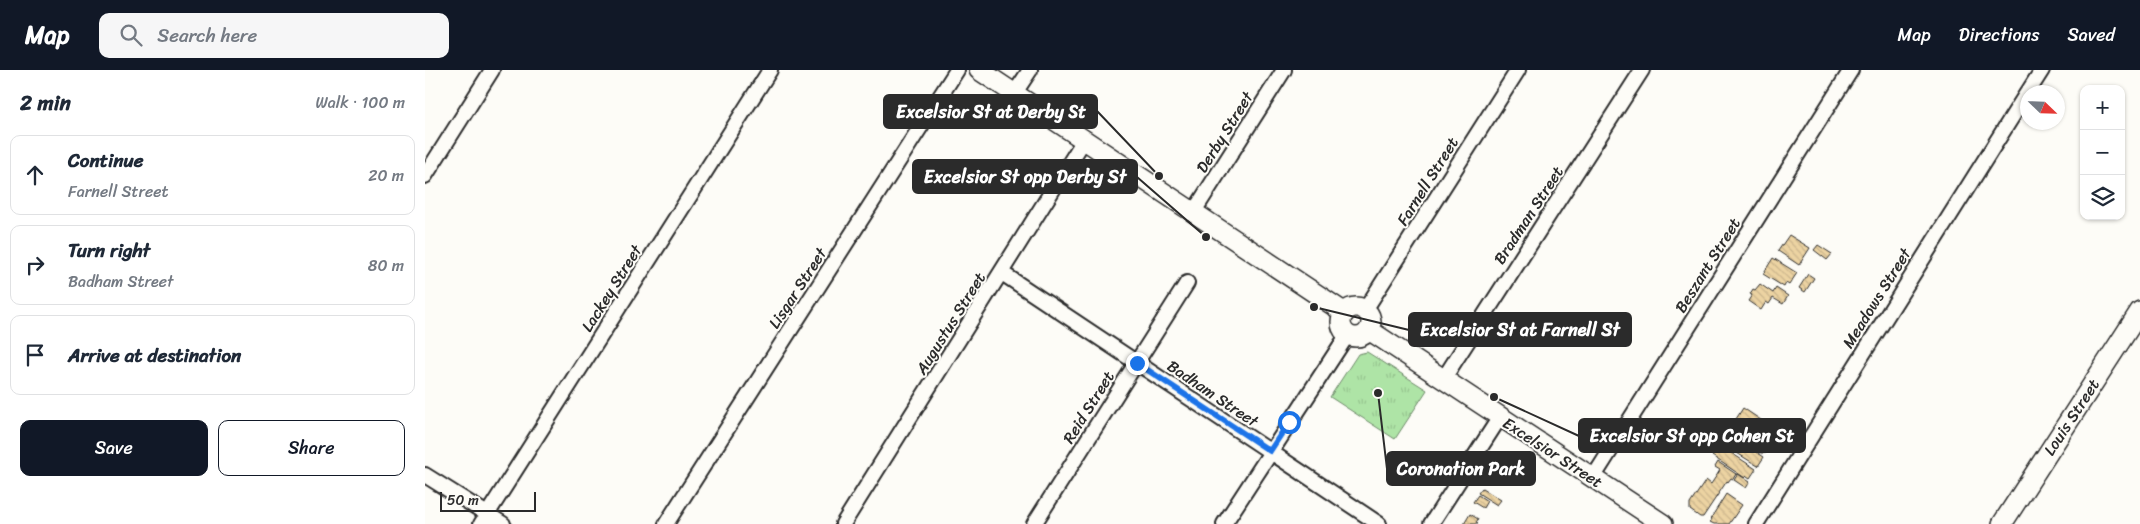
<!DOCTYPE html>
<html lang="en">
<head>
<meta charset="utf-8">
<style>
  body { margin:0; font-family:Sriracha,sans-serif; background:#f6f6f7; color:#1f2937 }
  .controls { position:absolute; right:15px; top:15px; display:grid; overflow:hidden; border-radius:10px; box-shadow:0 1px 4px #0004 }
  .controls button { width:45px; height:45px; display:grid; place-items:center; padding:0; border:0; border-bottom:1px solid #e0e1e3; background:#fff; color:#1f2937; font:25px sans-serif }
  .compass { position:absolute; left:1595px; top:15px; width:45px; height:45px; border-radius:50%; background:#fff; box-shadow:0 1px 4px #0004; rotate:113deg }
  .scale { position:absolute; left:15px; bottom:12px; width:96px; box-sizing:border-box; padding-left:5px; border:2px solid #2b2b2b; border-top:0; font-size:14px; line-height:18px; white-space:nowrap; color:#2b2b2b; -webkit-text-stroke:4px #fdfcf7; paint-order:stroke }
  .stop { position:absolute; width:15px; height:15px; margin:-11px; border:4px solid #1a73e8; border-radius:50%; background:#fff }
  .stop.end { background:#1a73e8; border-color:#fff; box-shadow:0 1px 5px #0008 }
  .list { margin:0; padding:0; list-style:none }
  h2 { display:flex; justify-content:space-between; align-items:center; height:65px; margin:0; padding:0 20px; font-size:21px }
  h2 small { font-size:16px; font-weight:400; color:#747a83 }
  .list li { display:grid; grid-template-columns:32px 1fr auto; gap:15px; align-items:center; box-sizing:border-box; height:80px; margin:0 10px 10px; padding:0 10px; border:1px solid #e0e1e3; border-radius:10px }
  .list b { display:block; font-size:19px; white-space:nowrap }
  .list p { margin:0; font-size:16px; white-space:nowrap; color:#747a83 }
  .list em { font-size:16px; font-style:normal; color:#747a83 }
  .actions { display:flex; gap:10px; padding:15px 20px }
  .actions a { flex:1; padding:11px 0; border:1px solid #111827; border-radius:10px; text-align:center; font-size:18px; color:#111827 }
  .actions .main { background:#111827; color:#fff }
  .icon { flex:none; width:28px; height:28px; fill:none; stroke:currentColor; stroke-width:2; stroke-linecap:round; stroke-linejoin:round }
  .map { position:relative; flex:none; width:1715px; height:454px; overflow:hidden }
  header { display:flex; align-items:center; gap:30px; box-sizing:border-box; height:70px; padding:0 25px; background:#111827; color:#fff }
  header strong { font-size:24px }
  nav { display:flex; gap:28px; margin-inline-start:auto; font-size:18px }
  .search { width:350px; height:45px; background:#f6f6f7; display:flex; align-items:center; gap:12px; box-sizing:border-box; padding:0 18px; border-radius:10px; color:#747a83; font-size:19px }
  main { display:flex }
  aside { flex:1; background:#fff }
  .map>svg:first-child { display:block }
  .grass { fill:url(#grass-tufts); stroke:#6c8868 }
  .building { fill:url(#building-back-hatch); stroke:#2b2b2b }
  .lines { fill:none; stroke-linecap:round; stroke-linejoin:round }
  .street-casing { stroke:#2b2b2b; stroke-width:18 }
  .secondary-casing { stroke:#2b2b2b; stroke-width:22 }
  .street { stroke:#fdfcf7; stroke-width:14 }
  .secondary { stroke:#fdfcf7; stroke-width:19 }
  .route { stroke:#1a73e8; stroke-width:6 }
  .labels { text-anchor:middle; stroke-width:4; stroke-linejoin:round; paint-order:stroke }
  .street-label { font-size:16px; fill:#2b2b2b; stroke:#fdfcf7 }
  .leader { fill:none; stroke:#2b2b2b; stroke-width:2 }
  .callout-dot { fill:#2b2b2b; stroke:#fdfcf7; stroke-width:2 }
  .callout { fill:#2b2b2b; stroke:#2b2b2b; stroke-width:2 }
  .callout-label { font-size:18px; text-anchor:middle; font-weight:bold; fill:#fff }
</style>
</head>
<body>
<header>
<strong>Map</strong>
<div class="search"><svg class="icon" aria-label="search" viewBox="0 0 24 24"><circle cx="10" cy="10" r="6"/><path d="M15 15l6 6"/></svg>Search here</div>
<nav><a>Map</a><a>Directions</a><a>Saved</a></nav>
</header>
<main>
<aside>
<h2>2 min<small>Walk · 100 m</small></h2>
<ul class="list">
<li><svg class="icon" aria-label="ahead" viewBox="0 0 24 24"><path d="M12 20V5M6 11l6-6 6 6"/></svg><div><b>Continue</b><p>Farnell Street</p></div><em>20 m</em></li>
<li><svg class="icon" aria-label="right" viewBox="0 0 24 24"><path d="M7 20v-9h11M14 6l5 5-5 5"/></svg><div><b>Turn right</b><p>Badham Street</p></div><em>80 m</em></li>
<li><svg class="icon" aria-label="arrive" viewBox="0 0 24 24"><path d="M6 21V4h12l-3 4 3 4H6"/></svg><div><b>Arrive at destination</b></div></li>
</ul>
<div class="actions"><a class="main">Save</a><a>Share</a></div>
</aside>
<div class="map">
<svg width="1715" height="454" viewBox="0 0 1715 454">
  <defs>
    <pattern id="grass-tufts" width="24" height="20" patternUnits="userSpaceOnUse" patternTransform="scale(1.25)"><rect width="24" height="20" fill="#aee4a6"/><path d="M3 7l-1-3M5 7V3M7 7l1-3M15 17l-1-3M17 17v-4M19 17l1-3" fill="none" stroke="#96c48f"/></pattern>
    <pattern id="building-back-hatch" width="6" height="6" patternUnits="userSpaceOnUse" patternTransform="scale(1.25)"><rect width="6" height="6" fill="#ecd3a2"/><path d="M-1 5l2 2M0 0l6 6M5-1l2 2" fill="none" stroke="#cbb58c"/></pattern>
  </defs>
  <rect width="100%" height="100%" fill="#fdfcf7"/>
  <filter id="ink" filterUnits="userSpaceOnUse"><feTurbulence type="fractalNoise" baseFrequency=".02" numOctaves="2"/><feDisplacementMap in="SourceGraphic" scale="10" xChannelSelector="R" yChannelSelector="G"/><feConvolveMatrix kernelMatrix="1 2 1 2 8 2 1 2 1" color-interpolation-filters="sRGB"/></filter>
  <g filter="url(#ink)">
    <path class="grass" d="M 942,282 L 1002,320 L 970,369 L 905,327 L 933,284 Z"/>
    <path class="building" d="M 1364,165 L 1385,178 L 1374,195 L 1353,181 Z
      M 1393,175 L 1407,184 L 1402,190 L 1389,180 Z
      M 1348,188 L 1372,203 L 1364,215 L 1361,213 L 1359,217 L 1338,204 Z
      M 1383,204 L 1389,208 L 1380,222 L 1374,218 Z
      M 1335,214 L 1348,223 L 1351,218 L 1363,226 L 1358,234 L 1348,228 L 1344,234 L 1341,232 L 1336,240 L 1323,231 L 1327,225 L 1325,224 L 1328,219 L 1330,220 Z
      M 1318,338 L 1354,362 L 1349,371 L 1345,369 L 1344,370 L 1311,349 Z
      M 1310,351 L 1346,375 L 1341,383 L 1336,383 L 1303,362 Z
      M 1296,359 L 1339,387 L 1333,396 L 1289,369 Z
      M 1294,375 L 1331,399 L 1325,408 L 1322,406 L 1320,408 L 1287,386 Z
      M 1293,392 L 1311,404 L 1308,409 L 1306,408 L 1303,412 L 1302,411 L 1278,447 L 1275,447 L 1265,440 L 1265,434 L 1281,410 L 1286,414 L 1292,405 L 1295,400 L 1290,397 Z
      M 1313,404 L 1325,412 L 1321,418 L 1309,410 Z
      M 1057,418 L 1076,430 L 1072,435 L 1053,423 Z
      M 1301,424 L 1317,435 L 1304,454 L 1289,454 L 1285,452 L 1287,449 L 1286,448 Z
      M 1053,425 L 1062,431 L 1058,438 L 1048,432 Z
      M 1045,444 L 1053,449 L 1051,453 L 1053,454 L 1039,454 Z"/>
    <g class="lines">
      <g class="street-casing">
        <path id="street" d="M 1603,22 L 1617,0
          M 589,24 L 605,0
          M 0,106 L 67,0
          M 768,143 L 859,0
          M 577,203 L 954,454
          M 940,240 L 1093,0
          M 1019,308 L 1217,0
          M 0,405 L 78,454
          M 1168,408 L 1426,0
          M 56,454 L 345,0
          M 241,454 L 532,0
          M 418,454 L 659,70
          M 609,454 L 762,213
          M 799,454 L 923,264
          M 1006,454 L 1075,347
          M 1331,454 L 1602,23"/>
      </g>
      <g class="secondary-casing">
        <path id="secondary" d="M 554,0 L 920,243
          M916 252a15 15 0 1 1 30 0a15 15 0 1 1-30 0Z
          M 944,260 L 1238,454
          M 1577,454 L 1715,241"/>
      </g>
      <use href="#street" class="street"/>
      <use href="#secondary" class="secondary"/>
    </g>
  </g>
  <g class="lines" filter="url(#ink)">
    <path class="route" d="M 712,293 L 845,381 L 864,352"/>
  </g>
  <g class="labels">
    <g class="street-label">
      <text transform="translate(799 62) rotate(-58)" y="6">Derby Street</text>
      <text transform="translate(1002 111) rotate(-58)" y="6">Farnell Street</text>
      <text transform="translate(1103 145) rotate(-57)" y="6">Bradman Street</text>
      <text transform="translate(1282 195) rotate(-58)" y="6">Beszant Street</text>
      <text transform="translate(186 218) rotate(-58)" y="6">Lackey Street</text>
      <text transform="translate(372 218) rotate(-57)" y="6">Lisgar Street</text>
      <text transform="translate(1451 228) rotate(-58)" y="6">Meadows Street</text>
      <text transform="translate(525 253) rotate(-58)" y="6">Augustus Street</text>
      <text transform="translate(788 323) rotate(34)" y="6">Badham Street</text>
      <text transform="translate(663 337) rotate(-58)" y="6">Reid Street</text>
      <text transform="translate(1646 347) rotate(-57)" y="6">Louis Street</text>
      <text transform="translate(1128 382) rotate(33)" y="6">Excelsior Street</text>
    </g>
  </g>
  <path class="leader" d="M734 106L672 41M781 167L712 107M889 237L984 260M1069 327L1154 366M953 323L962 399"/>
  <g class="callout-dot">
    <circle cx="734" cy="106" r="5"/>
    <circle cx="781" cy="167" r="5"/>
    <circle cx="889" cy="237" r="5"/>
    <circle cx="1069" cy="327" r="5"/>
    <circle cx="953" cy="323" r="5"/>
  </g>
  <g class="callout">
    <rect x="459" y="25" width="213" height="33" rx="5"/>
    <rect x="488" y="90" width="224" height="33" rx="5"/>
    <rect x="984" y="243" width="222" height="33" rx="5"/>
    <rect x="1154" y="349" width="226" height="33" rx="5"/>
    <rect x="962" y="382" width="148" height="33" rx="5"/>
  </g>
  <g class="callout-label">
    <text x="566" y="48">Excelsior St at Derby St</text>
    <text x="600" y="113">Excelsior St opp Derby St</text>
    <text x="1095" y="266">Excelsior St at Farnell St</text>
    <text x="1267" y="372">Excelsior St opp Cohen St</text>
    <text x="1036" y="405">Coronation Park</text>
  </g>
</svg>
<div class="controls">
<button>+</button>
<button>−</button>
<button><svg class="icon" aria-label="layers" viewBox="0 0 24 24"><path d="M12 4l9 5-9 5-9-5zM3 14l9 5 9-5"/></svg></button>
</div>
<svg class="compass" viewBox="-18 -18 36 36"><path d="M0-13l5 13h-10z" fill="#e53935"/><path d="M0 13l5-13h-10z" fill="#747a83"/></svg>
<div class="scale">50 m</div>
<div class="stop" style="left:864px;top:352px"></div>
<div class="stop end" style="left:712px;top:293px"></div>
</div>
</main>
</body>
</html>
